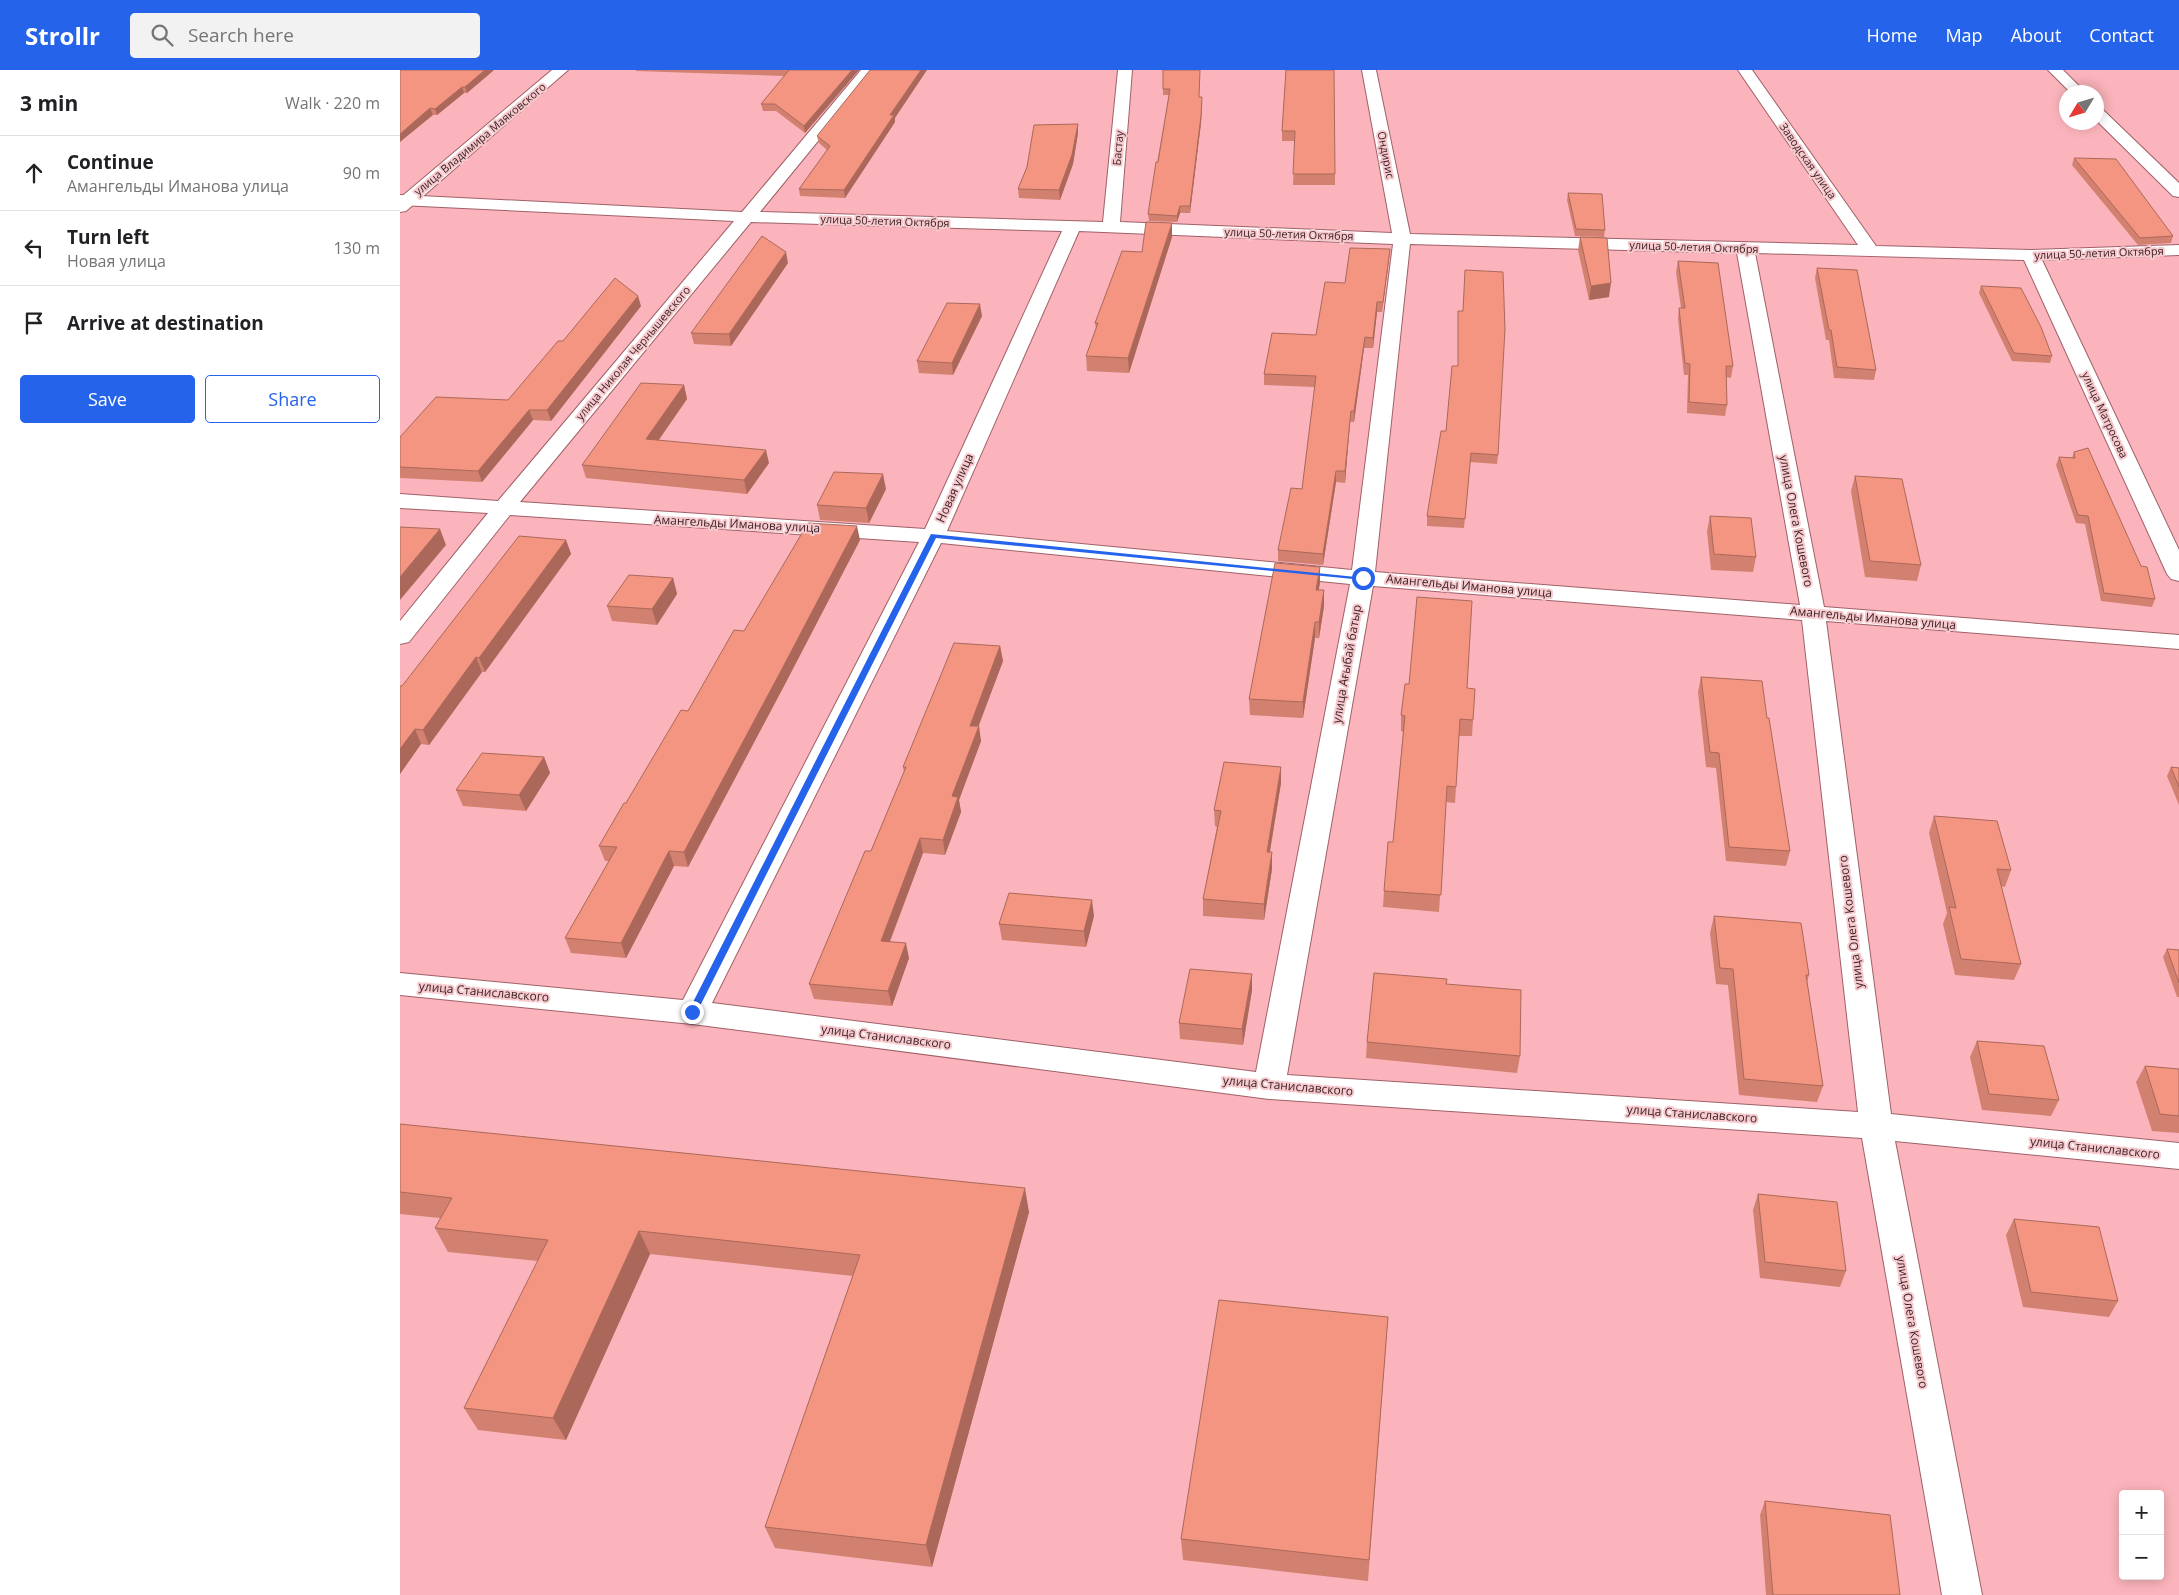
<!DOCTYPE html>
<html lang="en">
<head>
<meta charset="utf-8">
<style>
  body { margin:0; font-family:"Open Sans",sans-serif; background:#f2f2f2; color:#202124 }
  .controls { position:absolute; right:15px; bottom:15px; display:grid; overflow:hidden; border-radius:5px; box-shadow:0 2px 12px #0003 }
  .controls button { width:45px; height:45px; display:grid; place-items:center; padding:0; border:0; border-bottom:1px solid #e0e0e0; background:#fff; color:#202124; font:25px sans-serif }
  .compass { position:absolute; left:1659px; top:15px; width:45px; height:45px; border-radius:50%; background:#fff; box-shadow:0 2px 12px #0003; rotate:232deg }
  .stop { position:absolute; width:15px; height:15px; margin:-11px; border:4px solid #2563eb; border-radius:50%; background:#fff }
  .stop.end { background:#2563eb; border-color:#fff; box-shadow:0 1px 5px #0008 }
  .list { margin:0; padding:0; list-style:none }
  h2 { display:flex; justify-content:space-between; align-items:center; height:65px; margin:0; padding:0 20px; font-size:21px }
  h2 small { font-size:16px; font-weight:400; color:#757577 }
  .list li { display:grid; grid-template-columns:32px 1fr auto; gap:15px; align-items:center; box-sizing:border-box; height:75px; padding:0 20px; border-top:1px solid #e0e0e0 }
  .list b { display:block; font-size:19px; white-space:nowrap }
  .list p { margin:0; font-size:16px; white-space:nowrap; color:#757577 }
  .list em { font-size:16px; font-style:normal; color:#757577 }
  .actions { display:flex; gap:10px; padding:15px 20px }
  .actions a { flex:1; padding:11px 0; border:1px solid #2563eb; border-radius:5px; text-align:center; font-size:18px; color:#2563eb }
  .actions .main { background:#2563eb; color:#fff }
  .icon { flex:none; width:28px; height:28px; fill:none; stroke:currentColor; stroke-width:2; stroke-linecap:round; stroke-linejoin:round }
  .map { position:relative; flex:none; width:1779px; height:1525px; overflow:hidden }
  header { display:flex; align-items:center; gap:30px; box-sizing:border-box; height:70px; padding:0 25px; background:#2563eb; color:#fff }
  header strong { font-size:24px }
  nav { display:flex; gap:28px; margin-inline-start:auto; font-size:18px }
  .search { width:350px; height:45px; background:#f2f2f2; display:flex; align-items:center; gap:12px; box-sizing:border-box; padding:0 18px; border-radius:5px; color:#757577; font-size:19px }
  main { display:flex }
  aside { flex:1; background:#fff }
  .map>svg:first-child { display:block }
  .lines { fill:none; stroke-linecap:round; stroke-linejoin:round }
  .minor-casing { stroke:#a06068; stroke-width:2 }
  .tertiary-casing { stroke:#a06068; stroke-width:2 }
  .minor { fill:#fff; fill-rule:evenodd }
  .tertiary { fill:#fff; fill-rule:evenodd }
  .wall { fill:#d2806f }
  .shaded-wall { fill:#ab685a }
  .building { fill:#f49581; stroke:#ab685a }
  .route { fill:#2563eb }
  .labels { text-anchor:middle; stroke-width:4; stroke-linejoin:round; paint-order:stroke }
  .far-street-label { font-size:11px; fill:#391e21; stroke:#f6cace }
  .street-label { font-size:12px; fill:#391e21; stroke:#f6cace }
</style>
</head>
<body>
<header>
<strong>Strollr</strong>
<div class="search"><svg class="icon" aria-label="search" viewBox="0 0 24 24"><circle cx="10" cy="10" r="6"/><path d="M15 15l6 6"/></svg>Search here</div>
<nav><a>Home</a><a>Map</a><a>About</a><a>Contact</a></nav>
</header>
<main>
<aside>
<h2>3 min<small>Walk · 220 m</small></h2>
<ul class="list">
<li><svg class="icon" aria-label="ahead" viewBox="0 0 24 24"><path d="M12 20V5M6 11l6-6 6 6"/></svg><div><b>Continue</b><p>Амангельды Иманова улица</p></div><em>90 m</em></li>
<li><svg class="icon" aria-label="left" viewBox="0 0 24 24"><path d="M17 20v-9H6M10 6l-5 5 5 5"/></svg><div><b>Turn left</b><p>Новая улица</p></div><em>130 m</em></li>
<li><svg class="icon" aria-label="arrive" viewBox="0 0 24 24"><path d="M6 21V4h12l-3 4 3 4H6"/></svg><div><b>Arrive at destination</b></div></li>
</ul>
<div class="actions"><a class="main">Save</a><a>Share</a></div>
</aside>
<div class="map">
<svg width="1779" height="1525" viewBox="0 0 1779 1525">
  <rect width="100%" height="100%" fill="#fbb4bb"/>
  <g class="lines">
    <g class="minor-casing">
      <path id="minor" d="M 461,0 L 476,0 L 360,142 L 703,152 L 718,0 L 732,0 L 720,152 L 992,163 L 962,0 L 976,0 L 1010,164 L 1458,175 L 1338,0 L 1352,0 L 1476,176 L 1631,180 L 1779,175 L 1779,185 L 1642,190 L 1779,480 L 1779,511 L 1771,509 L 1767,504 L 1624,190 L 1355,183 L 1424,537 L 1779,565 L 1779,579 L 1426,551 L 1491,1044 L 1779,1073 L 1779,1099 L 1495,1071 L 1582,1525 L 1542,1525 L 1462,1068 L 869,1029 L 292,954 L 0,925 L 0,903 L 283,930 L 519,472 L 110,445 L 9,572 L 0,574 L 0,551 L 88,443 L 0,438 L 0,424 L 98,431 L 334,151 L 0,135 L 0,125 L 342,142 ZM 351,152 L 662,161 L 525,459 L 120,432 ZM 679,161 L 993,174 L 952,500 L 547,461 ZM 1010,174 L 1337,183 L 1400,535 L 975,502 ZM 541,473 L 950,514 L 856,1002 L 312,933 ZM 973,516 L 1402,550 L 1458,1042 L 887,1005 Z"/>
    </g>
    <g class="tertiary-casing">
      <path id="tertiary" d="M 152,0 L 168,0 L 6,141 L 0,142 L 0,128 Z
        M 1648,0 L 1663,0 L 1685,22 L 1670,22 Z
        M 1696,37 L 1701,38 L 1779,113 L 1779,127 L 1773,126 L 1696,50 Z"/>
    </g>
    <use href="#minor" class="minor"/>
    <use href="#tertiary" class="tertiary"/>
  </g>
  <path class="wall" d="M 0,0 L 94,0 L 67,23 L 64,23 L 37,45 L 33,45 Z
    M 236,0 L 459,0 L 405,63 L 376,41 L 363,41 L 361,34 L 384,6 L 236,1 Z
    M 763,0 L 799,27 L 802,34 L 801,53 L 790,143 L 780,143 L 777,152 L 749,151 L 748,144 L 769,25 L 763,25 Z
    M 886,0 L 935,104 L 935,115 L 893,115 L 895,71 L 882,71 L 882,61 Z
    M 495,48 L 495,52 L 445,128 L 400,126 L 399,119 L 427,80 L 419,73 L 417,66 Z
    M 678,54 L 678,63 L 673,94 L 660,130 L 619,128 L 618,119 L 627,97 Z
    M 1674,88 L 1773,166 L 1771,173 L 1738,175 L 1672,95 Z
    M 1168,123 L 1205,160 L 1204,167 L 1175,166 L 1167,130 Z
    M 772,167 L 729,303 L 687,301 L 686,286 L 696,259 L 695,253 L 742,182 Z
    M 1180,167 L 1209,227 L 1189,230 L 1178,180 Z
    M 990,179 L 989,189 L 982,242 L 977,242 L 973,278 L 964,278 L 954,352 L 950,352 L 945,413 L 936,412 L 923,495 L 878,491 L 878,480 L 902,419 L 915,317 L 864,315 L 864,304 L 916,265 L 945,213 Z
    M 1278,191 L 1333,296 L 1331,308 L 1326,307 L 1327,335 L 1325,346 L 1287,343 L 1288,305 L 1284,305 L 1278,249 L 1279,238 L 1281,238 L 1276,202 Z
    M 388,193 L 331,276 L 294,274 L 291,263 Z
    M 1417,198 L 1476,300 L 1474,310 L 1434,308 L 1429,270 L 1426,270 L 1415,208 Z
    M 1581,216 L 1652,286 L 1650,293 L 1612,291 L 1579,223 Z
    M 241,236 L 151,351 L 133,350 L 82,412 L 0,408 L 0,367 L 108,330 L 163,271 Z
    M 1058,241 L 1098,385 L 1097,394 L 1070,392 L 1064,458 L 1027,456 L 1027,446 L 1046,361 L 1058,296 Z
    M 582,246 L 553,305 L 519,303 L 517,291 Z
    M 284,315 L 287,329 L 259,370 L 369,393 L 347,424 L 186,408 L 182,395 Z
    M 1674,382 L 1755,529 L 1752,537 L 1701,531 L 1685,454 L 1676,453 L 1656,395 L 1659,387 L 1672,388 Z
    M 1455,406 L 1521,495 L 1517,511 L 1465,507 L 1451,421 Z
    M 486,419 L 469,453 L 420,450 L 417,435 Z
    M 1310,446 L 1356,487 L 1353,502 L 1311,500 L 1307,461 Z
    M 166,470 L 171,484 L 85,602 L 82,602 L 29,675 L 21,674 L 0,704 L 0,616 L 2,616 Z
    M 460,470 L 385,614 L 288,797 L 274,796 L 226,888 L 171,883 L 165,868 L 209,791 L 205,791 L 199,776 L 288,641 L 344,561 Z
    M 920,497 L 920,513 L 918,520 L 924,520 L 924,536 L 919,568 L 915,568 L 903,648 L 850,645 L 849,629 Z
    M 273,508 L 277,524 L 257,555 L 212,551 L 207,536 Z
    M 600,576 L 603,591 L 578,656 L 581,671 L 559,730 L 561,742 L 545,785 L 523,783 L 490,872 L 509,888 L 492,936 L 414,929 L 409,914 L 471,781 L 504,702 L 503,697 Z
    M 1301,607 L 1367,648 L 1390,781 L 1386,796 L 1326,791 L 1316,698 L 1306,697 L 1298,622 Z
    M 1067,618 L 1073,650 L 1072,666 L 1059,666 L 1055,733 L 1046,732 L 1039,842 L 983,837 L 984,821 L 993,772 L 1003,662 L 1001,661 L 1001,645 Z
    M 144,687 L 150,703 L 126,741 L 63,736 L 56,720 Z
    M 881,697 L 881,713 L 870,782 L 872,782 L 872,799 L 864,850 L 803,846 L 803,829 L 817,757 L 815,756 L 814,740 Z
    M 1771,697 L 1779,698 L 1779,735 L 1767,706 Z
    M 1534,746 L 1611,800 L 1605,817 L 1601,816 L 1621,894 L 1614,910 L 1555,905 L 1543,854 L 1547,843 L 1529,763 Z
    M 694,846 L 686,877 L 602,870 L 599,854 Z
    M 1314,846 L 1409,905 L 1407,912 L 1423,1016 L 1417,1032 L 1339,1025 L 1328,915 L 1316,914 L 1310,863 Z
    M 1767,879 L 1779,880 L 1779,927 L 1777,927 L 1763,887 Z
    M 852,904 L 852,920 L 843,975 L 780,969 L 779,953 Z
    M 1046,914 L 1120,986 L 1117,1003 L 966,988 L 967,972 Z
    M 1577,971 L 1659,1030 L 1651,1046 L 1582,1040 L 1570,987 Z
    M 1745,996 L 1779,999 L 1779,1063 L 1752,1061 L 1736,1012 Z
    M 0,1054 L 629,1142 L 532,1497 L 375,1478 L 365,1457 L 453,1206 L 250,1184 L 166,1370 L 78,1360 L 64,1338 L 138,1191 L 48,1182 L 35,1158 L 40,1148 L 0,1144 Z
    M 1358,1124 L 1446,1201 L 1440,1217 L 1360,1208 L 1353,1140 Z
    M 1614,1149 L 1718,1231 L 1709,1247 L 1623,1237 L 1606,1165 Z
    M 988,1247 L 968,1511 L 783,1490 L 781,1469 Z
    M 1365,1431 L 1500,1525 L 1366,1525 L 1360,1445 Z"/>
  <path class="shaded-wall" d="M 85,0 L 94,0 L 67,23 L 65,17 Z
    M 452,0 L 459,0 L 405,63 L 404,56 Z
    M 521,0 L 527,0 L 495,48 L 495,52 L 445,128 L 444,120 L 490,45 Z
    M 62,17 L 64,23 L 37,45 L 35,39 Z
    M 802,27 L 801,53 L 790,143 L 790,136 Z
    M 30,38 L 33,45 L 0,72 L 0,64 Z
    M 678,54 L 678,63 L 673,94 L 660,130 L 659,120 Z
    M 780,136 L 780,143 L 777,152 L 777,146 Z
    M 772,153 L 772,167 L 729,303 L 728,288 Z
    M 990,179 L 989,189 L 982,242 L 983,232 Z
    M 386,182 L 388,193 L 331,276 L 329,264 Z
    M 1211,213 L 1209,227 L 1189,230 L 1191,216 Z
    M 238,226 L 241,236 L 151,351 L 147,340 Z
    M 977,232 L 977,242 L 973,278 L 973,268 Z
    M 580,234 L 582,246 L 553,305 L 552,293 Z
    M 965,267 L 964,278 L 954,352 L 954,341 Z
    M 284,315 L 287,329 L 250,382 L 246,369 Z
    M 129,340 L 133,350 L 82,412 L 78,401 Z
    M 951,341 L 950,352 L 945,413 L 945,401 Z
    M 366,380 L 369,393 L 347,424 L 344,410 Z
    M 936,401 L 936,412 L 923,495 L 923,484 Z
    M 483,404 L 486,419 L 469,453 L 466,438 Z
    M 457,456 L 460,470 L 385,614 L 288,797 L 284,782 Z
    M 40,459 L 46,475 L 0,530 L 0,507 Z
    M 166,470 L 171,484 L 85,602 L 79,588 Z
    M 920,497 L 920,513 L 916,535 L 916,520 Z
    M 273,508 L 277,524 L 257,555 L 252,539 Z
    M 924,520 L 924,536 L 919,568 L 919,552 Z
    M 915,552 L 915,568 L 903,648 L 903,632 Z
    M 600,576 L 603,591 L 573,671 L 570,656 Z
    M 76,587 L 82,602 L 29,675 L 23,660 Z
    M 579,656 L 581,671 L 559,730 L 561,742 L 545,785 L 543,770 L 552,726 Z
    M 15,659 L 21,674 L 0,704 L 0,679 Z
    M 144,687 L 150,703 L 126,741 L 119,725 Z
    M 881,697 L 881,713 L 867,798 L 867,782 Z
    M 520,768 L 523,783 L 484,886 L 481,871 Z
    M 269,781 L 274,796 L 226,888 L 221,873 Z
    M 872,782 L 872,799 L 864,850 L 864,834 Z
    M 692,830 L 694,846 L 686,877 L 684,861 Z
    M 506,873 L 509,888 L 492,936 L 488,921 Z
    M 852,904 L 852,920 L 843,975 L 842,959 Z
    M 625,1118 L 629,1142 L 532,1497 L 526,1475 Z
    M 239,1161 L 250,1184 L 166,1370 L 153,1348 Z"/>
  <path class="building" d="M 0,0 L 85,0 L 65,17 L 62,17 L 35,39 L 30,38 L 0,64 Z
    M 389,0 L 452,0 L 404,56 L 375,34 L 361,34 Z
    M 470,0 L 521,0 L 490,45 L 494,45 L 444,120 L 399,119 L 430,76 L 417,66 Z
    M 763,0 L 800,0 L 799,27 L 802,27 L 801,46 L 790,136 L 780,136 L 777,146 L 748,144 L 756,92 L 758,92 L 770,19 L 763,19 Z
    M 886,0 L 934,0 L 935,104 L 893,104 L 895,61 L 882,61 Z
    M 678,54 L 672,85 L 659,120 L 618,119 L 627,97 L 634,55 Z
    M 1674,88 L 1716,89 L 1773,166 L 1740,168 Z
    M 1168,123 L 1202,124 L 1205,160 L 1176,159 Z
    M 746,152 L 772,153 L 728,288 L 686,286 L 698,253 L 695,253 L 722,181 L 742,182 Z
    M 362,166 L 386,182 L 329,264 L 291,263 Z
    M 1180,167 L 1207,168 L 1211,213 L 1191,216 Z
    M 950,178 L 990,179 L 983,232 L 977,232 L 973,268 L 965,267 L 954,341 L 951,341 L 945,401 L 936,401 L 923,484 L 878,480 L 891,418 L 902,419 L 916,306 L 864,304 L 872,263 L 916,265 L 925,212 L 945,213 Z
    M 1278,191 L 1318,193 L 1333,296 L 1326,296 L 1327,335 L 1289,332 L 1290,294 L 1285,293 L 1279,238 L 1285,238 Z
    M 1417,198 L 1457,200 L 1476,300 L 1437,297 L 1431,260 L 1429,260 Z
    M 1065,200 L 1103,202 L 1105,259 L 1098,385 L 1071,383 L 1065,449 L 1027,446 L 1041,361 L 1046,361 L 1052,296 L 1058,296 L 1058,241 L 1063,241 Z
    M 215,208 L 238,226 L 147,340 L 129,340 L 78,401 L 0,397 L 0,367 L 36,327 L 108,330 L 158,271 L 163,271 Z
    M 1581,216 L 1621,218 L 1641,257 L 1652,286 L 1614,283 Z
    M 547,233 L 580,234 L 552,293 L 517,291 Z
    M 241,313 L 284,315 L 246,369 L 366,380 L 344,410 L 182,395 Z
    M 1688,378 L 1741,496 L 1747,497 L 1755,529 L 1704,523 L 1688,446 L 1678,445 L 1659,387 L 1675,388 L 1674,382 Z
    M 434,402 L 483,404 L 466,438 L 417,435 Z
    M 1455,406 L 1502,409 L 1521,495 L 1470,491 Z
    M 1310,446 L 1351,448 L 1356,487 L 1314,484 Z
    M 408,453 L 457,456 L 382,599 L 284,782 L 269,781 L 221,873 L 165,868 L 217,777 L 199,776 L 224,733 L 226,733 L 281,640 L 288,641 L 334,560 L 344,561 Z
    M 0,457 L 40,459 L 0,507 Z
    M 119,466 L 166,470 L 79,588 L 76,587 L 23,660 L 15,659 L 0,679 L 0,616 L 2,616 Z
    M 875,493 L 920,497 L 916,520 L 924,520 L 919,552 L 915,552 L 903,632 L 849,629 Z
    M 229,505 L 273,508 L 252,539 L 207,536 Z
    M 1017,527 L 1072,531 L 1067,618 L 1075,619 L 1073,650 L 1060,649 L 1056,717 L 1047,716 L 1041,825 L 984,821 L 988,772 L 993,772 L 1005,646 L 1001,645 L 1005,614 L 1009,614 Z
    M 554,573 L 600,576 L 570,656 L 579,656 L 552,726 L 558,727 L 543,770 L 520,768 L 481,871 L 506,873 L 488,921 L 409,914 L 465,781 L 471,781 L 506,697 L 503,697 Z
    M 1301,607 L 1362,611 L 1367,648 L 1369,648 L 1390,781 L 1329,777 L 1319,683 L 1310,682 Z
    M 82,683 L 144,687 L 119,725 L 56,720 Z
    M 824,692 L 881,697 L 867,782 L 872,782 L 864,834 L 803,829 L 821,741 L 814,740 Z
    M 1771,697 L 1779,698 L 1779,717 Z
    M 1534,746 L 1597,751 L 1611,800 L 1597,799 L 1621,894 L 1561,889 L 1549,837 L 1556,838 Z
    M 609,823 L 692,830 L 684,861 L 599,854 Z
    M 1314,846 L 1401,853 L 1409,905 L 1406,905 L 1423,1016 L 1344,1009 L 1333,899 L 1320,898 Z
    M 1767,879 L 1779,880 L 1779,913 Z
    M 790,899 L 852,904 L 842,959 L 779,953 Z
    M 974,903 L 1047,909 L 1046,914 L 1121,920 L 1120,986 L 967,972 Z
    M 1577,971 L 1644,976 L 1659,1030 L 1589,1024 Z
    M 1745,996 L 1779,999 L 1779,1046 L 1760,1044 Z
    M 0,1054 L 625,1118 L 526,1475 L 365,1457 L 460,1185 L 239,1161 L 153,1348 L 64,1338 L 148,1170 L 35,1158 L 52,1128 L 0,1122 Z
    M 1358,1124 L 1437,1132 L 1446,1201 L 1365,1192 Z
    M 1614,1149 L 1699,1157 L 1718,1231 L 1631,1222 Z
    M 819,1230 L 988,1247 L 969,1490 L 781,1469 Z
    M 1365,1431 L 1490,1445 L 1500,1525 L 1373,1525 Z"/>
  <path class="route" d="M 531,464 L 966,508 L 963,510 L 536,468 L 297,942 L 295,945 L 289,945 L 288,942 Z"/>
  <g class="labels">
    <g class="far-street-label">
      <text transform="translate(80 69) rotate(-40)" y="4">улица Владимира Маяковского</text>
      <text transform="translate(718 78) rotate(-85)" y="4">Бастау</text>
      <text transform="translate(986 85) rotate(79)" y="4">Ондирис</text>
      <text transform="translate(1408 91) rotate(55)" y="4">Заводская улица</text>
      <text transform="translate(485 151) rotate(2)" y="4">улица 50-летия Октября</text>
      <text transform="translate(889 164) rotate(2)" y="4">улица 50-летия Октября</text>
      <text transform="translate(1294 177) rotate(2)" y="4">улица 50-летия Октября</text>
      <text transform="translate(1699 183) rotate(-2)" y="4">улица 50-летия Октября</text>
      <text transform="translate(233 283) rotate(-50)" y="4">улица Николая Чернышевского</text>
      <text transform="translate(1705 345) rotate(65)" y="4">улица Матросова</text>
    </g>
    <g class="street-label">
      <text transform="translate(555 418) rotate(-66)" y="4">Новая улица</text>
      <text transform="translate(1396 451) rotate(79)" y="4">улица Олега Кошевого</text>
      <text transform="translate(337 454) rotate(3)" y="4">Амангельды Иманова улица</text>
      <text transform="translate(1069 516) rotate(5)" y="4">Амангельды Иманова улица</text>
      <text transform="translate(1473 548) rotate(5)" y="4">Амангельды Иманова улица</text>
      <text transform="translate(947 594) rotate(-80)" y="4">улица Ағыбай батыр</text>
      <text transform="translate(1451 852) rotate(-97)" y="4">улица Олега Кошевого</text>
      <text transform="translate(84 922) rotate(5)" y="4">улица Станиславского</text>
      <text transform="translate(486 967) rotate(7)" y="4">улица Станиславского</text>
      <text transform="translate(888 1016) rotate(5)" y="4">улица Станиславского</text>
      <text transform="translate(1292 1044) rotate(4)" y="4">улица Станиславского</text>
      <text transform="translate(1695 1078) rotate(6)" y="4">улица Станиславского</text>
      <text transform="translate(1512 1252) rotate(80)" y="4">улица Олега Кошевого</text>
    </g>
  </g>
</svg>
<div class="controls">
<button>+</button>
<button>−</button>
</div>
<svg class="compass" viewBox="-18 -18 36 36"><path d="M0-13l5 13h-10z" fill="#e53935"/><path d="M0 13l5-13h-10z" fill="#757577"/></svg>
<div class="stop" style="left:963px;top:508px"></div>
<div class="stop end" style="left:292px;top:942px"></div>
</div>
</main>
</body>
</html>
